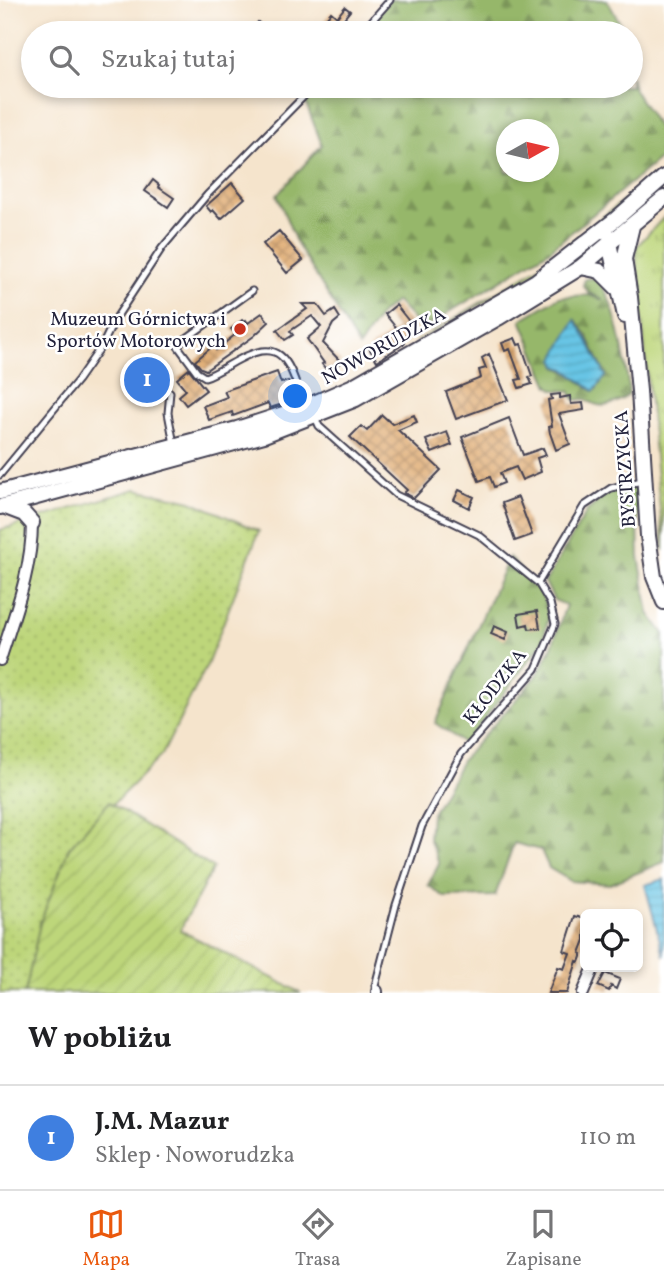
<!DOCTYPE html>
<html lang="pl">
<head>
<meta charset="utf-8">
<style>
  body { margin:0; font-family:Vollkorn,serif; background:#f2f2f2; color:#202124 }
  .controls { position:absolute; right:21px; bottom:21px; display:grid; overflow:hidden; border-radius:10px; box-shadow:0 4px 10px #0003 }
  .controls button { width:63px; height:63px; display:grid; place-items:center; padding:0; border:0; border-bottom:2px solid #e0e0e0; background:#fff; color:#202124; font:35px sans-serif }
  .compass { position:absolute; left:496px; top:119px; width:63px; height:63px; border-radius:50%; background:#fff; box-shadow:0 4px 10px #0003; rotate:82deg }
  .you { position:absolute; left:296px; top:397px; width:24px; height:24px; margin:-18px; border:5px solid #fff; border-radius:50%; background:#1a73e8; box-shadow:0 0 0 10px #1a73e833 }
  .badge { display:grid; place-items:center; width:46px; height:46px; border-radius:50%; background:#ea580c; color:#fff; font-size:23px; font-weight:700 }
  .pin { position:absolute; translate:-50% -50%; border:4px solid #fff; box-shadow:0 2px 7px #0006 }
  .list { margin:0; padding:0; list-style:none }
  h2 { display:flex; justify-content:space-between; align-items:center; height:91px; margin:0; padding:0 28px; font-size:30px }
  h2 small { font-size:23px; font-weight:400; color:#757577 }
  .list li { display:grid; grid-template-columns:46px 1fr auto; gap:21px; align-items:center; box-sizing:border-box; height:105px; padding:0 28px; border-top:2px solid #e0e0e0 }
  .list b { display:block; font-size:26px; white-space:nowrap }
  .list p { margin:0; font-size:23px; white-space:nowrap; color:#757577 }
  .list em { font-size:23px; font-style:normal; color:#757577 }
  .icon { flex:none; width:38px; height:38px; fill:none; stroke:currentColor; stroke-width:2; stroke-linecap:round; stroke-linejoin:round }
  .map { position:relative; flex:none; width:664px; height:993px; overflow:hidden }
  .search { position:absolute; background:#fff; box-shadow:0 4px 10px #0003; left:21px; right:21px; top:21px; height:77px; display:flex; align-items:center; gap:18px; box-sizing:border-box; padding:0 24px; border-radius:38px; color:#757577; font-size:26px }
  .sheet { height:196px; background:#fff }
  nav { display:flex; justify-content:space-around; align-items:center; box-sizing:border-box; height:98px; border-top:2px solid #e0e0e0; background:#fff; font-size:19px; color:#757577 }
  nav a { display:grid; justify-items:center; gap:4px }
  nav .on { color:#ea580c }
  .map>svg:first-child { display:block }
  .grass { fill:url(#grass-dots); stroke:#707c5a; stroke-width:2 }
  .forest { fill:url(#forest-firs); stroke:#5c6c52; stroke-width:2; fill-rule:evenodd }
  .park { fill:url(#park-tufts); stroke:#707c5a; stroke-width:2 }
  .garden { fill:url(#garden-furrows); stroke:#707c5a; stroke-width:2 }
  .water { fill:url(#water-rules); stroke:#447490; stroke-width:2 }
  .building { fill:url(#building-cross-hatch) }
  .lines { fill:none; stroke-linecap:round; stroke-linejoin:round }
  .lane-casing { stroke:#423f51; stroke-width:9 }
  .street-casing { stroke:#423f51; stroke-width:14 }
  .secondary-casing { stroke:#423f51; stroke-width:18 }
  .lane { stroke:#fff; stroke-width:5 }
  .street { stroke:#fff; stroke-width:10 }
  .secondary { stroke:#fff; stroke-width:14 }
  .poi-dot { fill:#c8321e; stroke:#fff; stroke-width:2.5 }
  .labels { text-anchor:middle; stroke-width:5; stroke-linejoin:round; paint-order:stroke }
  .poi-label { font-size:19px; fill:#22223b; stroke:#fff; text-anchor:end }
  .street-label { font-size:19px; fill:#22223b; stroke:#fff }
</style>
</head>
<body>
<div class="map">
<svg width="664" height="993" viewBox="0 0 664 993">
  <defs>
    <pattern id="grass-dots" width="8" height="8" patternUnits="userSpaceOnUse" patternTransform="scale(1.75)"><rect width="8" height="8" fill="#bdd67a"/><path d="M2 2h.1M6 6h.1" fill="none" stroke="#a2b76a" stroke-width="1.8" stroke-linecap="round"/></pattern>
    <pattern id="forest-firs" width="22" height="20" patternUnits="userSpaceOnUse" patternTransform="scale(1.75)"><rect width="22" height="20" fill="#96b76a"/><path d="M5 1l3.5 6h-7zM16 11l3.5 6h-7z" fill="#7a9458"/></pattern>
    <pattern id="park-tufts" width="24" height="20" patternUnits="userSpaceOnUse" patternTransform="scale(1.75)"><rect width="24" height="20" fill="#bdd67a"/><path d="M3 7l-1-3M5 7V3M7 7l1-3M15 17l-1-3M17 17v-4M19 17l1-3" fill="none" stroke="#a2b76a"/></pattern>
    <pattern id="garden-furrows" width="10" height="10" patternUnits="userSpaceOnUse" patternTransform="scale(1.75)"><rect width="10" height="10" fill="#bdd67a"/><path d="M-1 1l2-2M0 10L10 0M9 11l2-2" fill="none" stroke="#a2b76a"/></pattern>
    <pattern id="water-rules" width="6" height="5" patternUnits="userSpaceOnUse" patternTransform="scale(1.75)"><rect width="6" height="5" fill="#67c5e5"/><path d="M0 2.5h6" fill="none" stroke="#59a9c5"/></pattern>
    <pattern id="building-cross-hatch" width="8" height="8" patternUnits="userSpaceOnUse" patternTransform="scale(1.75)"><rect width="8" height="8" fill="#e0ad75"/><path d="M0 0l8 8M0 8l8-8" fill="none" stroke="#b58c61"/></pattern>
  </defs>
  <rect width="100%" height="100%" fill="#fff"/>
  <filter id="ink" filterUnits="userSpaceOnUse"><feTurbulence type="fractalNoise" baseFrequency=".0143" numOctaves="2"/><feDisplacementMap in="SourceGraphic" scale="14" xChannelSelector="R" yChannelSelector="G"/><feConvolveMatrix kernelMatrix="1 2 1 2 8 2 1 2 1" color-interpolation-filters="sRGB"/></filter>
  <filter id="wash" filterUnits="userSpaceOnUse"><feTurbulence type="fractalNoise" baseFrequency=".00686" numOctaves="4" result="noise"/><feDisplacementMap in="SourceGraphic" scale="28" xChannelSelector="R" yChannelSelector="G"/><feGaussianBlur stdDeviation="1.57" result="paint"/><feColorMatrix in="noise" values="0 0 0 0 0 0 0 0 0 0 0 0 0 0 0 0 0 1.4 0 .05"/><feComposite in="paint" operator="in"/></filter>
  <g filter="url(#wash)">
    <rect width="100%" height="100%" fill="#f5e4cc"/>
    <path class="grass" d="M 624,200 L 626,202 L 537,272 L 416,342 L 537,268 Z
      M 136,489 L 191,501 L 259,531 L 207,665 L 162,755 L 69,848 L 26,993 L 0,993 L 0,530 Z"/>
    <path class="forest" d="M 390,0 L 607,0 L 620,23 L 622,33 L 361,33 Z
      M 631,76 L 634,90 L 662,133 L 663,156 L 550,250 L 422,329 L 396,301 L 381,314 L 359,347 L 296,242 L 277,195 L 322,145 L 305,101 L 317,86 L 631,86 ZM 506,130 L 548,130 L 548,172 L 506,172 Z
      M 595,278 C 616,294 627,368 629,395 C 614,405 601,411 586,399 L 575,400 L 570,391 L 555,390 L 549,386 L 521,320 L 559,297 L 588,295 L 603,300 L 589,293 L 583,285 L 585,279 ZM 576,320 L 587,335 L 606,376 L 594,392 C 582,384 570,371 557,367 L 554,359 Z
      M 637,485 L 639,557 L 649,613 L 664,634 L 664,862 L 610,884 L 571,881 L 549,868 L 541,850 L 514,843 L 495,896 L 444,897 L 428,885 L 439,864 L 429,838 L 431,815 L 463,759 L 537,676 L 551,649 L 566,605 L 554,600 L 545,582 L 587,511 L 612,490 Z
      M 509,557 L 541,593 L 549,614 L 543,642 L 465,744 L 435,723 Z"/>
    <path class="park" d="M 664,217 L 664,551 L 636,255 L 637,246 Z"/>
    <path class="garden" d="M 109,802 L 213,868 L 180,930 L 301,993 L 25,993 L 40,923 L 69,848 Z"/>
    <path class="water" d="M 575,320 C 588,337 595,357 606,376 L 594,391 L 565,369 L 557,366 L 554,359 Z
      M 664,879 L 664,956 L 645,885 Z"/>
    <g id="blocks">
      <path class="building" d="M 345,7 L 350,11 L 332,33 L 314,33 L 331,12 L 337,17 Z
        M 258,22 L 265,28 L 264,29 L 268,33 L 249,33 Z
        M 153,180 L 159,185 L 158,187 L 174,198 L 168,207 L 145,191 Z
        M 232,183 L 245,198 L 221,219 L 213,210 L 211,212 L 206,206 Z
        M 279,231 L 303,260 L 287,273 L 263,244 Z
        M 302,304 L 317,304 L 326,316 L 335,310 L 340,318 L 333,324 L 323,343 L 341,362 L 328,372 L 322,364 L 324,363 L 307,339 L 321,327 L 312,316 L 290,331 L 293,335 L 285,340 L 277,330 L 307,309 Z
        M 396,305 L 415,329 L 402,339 L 405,343 L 377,361 L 369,348 L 397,329 L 385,314 Z
        M 262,313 L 269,322 L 254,336 L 206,370 L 201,368 L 195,361 L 213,346 L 216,350 L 236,334 L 231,329 L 242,320 L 244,322 L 246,320 L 248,323 Z
        M 515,338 L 518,345 L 521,344 L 532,376 L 529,377 L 532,384 L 519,388 L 516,380 L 521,379 L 510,349 L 505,351 L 502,343 Z
        M 489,354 L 508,400 L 456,419 L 446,392 L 481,378 L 479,370 L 486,368 L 482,358 Z
        M 150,362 L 165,381 L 143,399 L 128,380 Z
        M 189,369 L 206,390 L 186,405 L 179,396 L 186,390 L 177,379 Z
        M 277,372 L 281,383 L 288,381 L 295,400 L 270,408 L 268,403 L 233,416 L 232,412 L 209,420 L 203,406 L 227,397 L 224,391 Z
        M 560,394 L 560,398 L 570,396 L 571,404 L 583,403 L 584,410 L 559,414 L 570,444 L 556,450 L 550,433 L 549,427 L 552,426 L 548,400 L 552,399 L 551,395 Z
        M 382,415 L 392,424 L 414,415 L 417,422 L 398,430 L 441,470 L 414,498 L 404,493 L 407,490 L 350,437 L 361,426 L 367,431 Z
        M 509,418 L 523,455 L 543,448 L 546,455 L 537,458 L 541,472 L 522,480 L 516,467 L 500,473 L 504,483 L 494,487 L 490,477 L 479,481 L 462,437 Z
        M 447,432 L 452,445 L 432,453 L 426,440 Z
        M 459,490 L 474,497 L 469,508 L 454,500 Z
        M 518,497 L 532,535 L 515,541 L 502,503 Z
        M 537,611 L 540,628 L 529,629 L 528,624 L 520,626 L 518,614 Z
        M 494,626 L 508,632 L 505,640 L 491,634 Z
        M 575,916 L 585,919 L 585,940 L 580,953 L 582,954 L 579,962 L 577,961 L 567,993 L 548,993 L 558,967 L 564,969 L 570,953 L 564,951 Z
        M 605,973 L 620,979 L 616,989 L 611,986 L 609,991 L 598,986 Z"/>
    </g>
  </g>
  <g filter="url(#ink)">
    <use href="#blocks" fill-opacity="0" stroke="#423f51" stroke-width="2"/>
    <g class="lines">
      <g class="lane-casing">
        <path id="lane" d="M 361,33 L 390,0
          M 252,291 L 177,345 L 197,372 L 205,377 C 217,373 228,365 240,359 C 287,334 290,370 305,407
          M 170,392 L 168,413 L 174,444
          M 315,417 L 319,426 L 396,495 L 479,535 L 538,583 L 550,603 L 555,624 L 536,669 L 461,754 L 422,826 L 396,905 L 375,986 L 377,991
          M 0,475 L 78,380 L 103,344 L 114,321 L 162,248 L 207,195 L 314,86
          M 538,583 L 584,506 L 611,488 L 642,481"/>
      </g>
      <g class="street-casing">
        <path id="street" d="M 0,660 C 14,615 32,571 32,523
          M 377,993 L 377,991
          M 583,993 L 594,967"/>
      </g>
      <g class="secondary-casing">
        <path id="secondary" d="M 632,226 L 624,259 L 630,297 L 639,391 L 648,536 L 654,577 L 664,602
          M 611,237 L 609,243 L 625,316
          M 581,267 L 600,271 L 617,288
          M 0,492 L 237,429 L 305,407 L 351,387 L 536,281 L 616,219 L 664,177
          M 3,506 L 24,514 L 32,523
          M 0,507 L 264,435 L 356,399 L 498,318 L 581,267 L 664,198"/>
      </g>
      <use href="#lane" class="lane"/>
      <use href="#street" class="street"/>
      <use href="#secondary" class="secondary"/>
    </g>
  </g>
  <circle class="poi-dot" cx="240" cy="329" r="7"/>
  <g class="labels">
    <g class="poi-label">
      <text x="226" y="325">Muzeum Górnictwa i<tspan x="226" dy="22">Sportów Motorowych</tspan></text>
    </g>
    <g class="street-label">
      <text transform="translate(383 345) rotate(-29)" y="7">NOWORUDZKA</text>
      <text transform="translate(624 469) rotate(-94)" y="7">BYSTRZYCKA</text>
      <text transform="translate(494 686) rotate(-52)" y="7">KŁODZKA</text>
    </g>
  </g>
</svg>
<div class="controls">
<button><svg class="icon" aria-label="locate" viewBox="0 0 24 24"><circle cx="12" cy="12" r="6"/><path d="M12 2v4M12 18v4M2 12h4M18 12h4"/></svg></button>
</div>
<svg class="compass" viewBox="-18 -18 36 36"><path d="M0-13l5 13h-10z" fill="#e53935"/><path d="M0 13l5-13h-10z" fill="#757577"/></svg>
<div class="you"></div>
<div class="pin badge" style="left:147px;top:380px;background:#3f7fe0">1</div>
<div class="search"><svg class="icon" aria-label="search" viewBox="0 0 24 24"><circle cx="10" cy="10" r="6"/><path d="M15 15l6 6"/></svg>Szukaj tutaj</div>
</div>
<section class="sheet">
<h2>W pobliżu<small></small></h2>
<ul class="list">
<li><span class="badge" style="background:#3f7fe0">1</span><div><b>J.M. Mazur</b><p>Sklep · Noworudzka</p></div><em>110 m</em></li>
</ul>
</section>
<nav>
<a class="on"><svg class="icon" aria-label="map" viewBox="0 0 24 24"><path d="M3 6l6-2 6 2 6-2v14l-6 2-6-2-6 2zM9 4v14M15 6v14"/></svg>Mapa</a>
<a><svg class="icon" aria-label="directions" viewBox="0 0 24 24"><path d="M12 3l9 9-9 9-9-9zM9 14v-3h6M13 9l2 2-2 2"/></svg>Trasa</a>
<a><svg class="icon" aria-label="saved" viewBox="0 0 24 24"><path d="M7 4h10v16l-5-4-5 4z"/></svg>Zapisane</a>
</nav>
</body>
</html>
